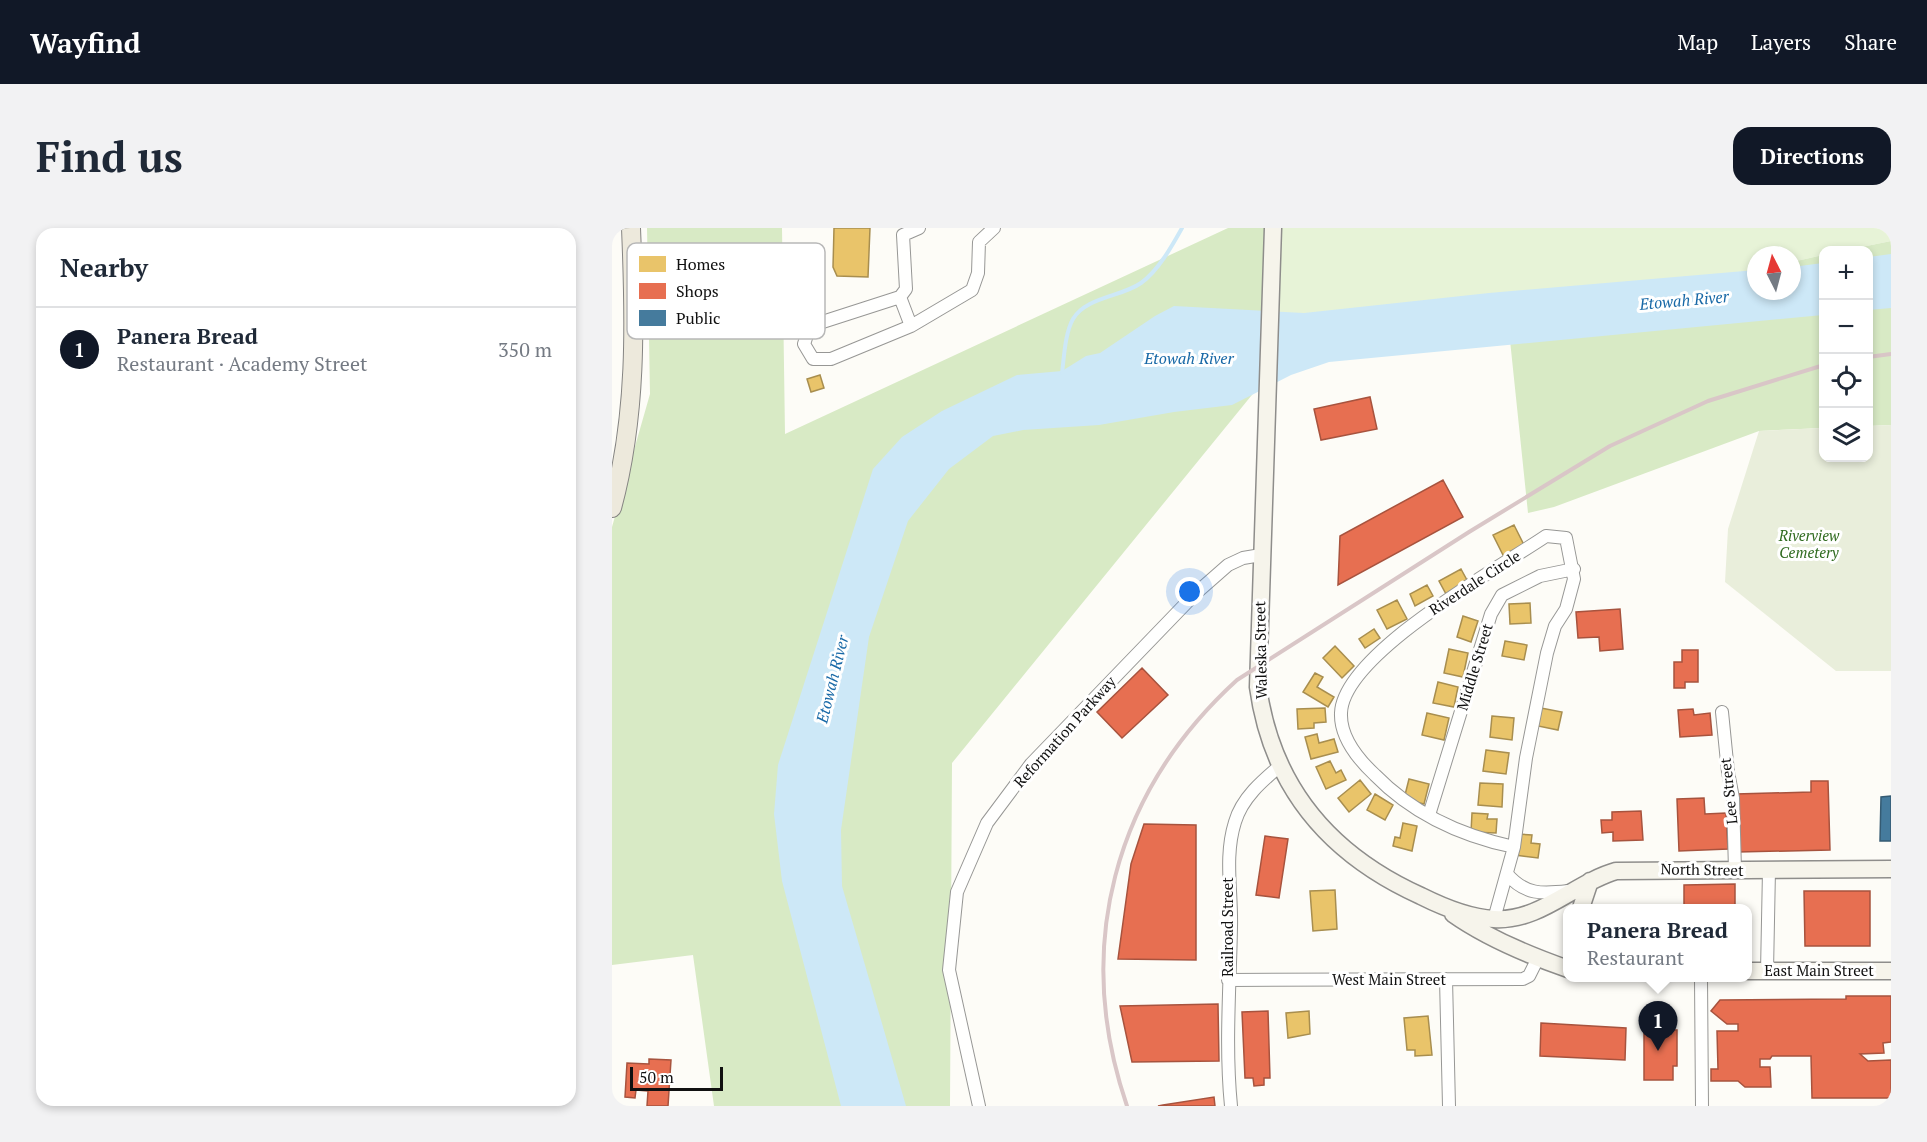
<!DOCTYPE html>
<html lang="en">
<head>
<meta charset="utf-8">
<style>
  body { margin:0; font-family:"PT Serif",serif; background:#f2f2f3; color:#1f2937 }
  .controls { position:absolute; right:18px; top:18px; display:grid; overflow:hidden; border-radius:12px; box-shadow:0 3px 9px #0003 }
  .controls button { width:54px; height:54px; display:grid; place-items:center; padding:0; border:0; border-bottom:2px solid #e0e1e3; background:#fff; color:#1f2937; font:30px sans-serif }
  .compass { position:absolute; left:1135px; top:18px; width:54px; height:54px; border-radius:50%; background:#fff; box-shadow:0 3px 9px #0003; rotate:354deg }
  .scale { position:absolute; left:18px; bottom:15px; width:93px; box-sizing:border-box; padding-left:6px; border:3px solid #111; border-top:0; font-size:16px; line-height:21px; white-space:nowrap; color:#111; -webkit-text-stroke:4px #fff; paint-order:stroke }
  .you { position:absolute; left:578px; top:364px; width:21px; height:21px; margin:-15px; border:4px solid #fff; border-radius:50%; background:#1a73e8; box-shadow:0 0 0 9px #1a73e833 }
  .badge { display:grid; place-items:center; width:39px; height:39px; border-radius:50%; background:#111827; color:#fff; font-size:20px; font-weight:700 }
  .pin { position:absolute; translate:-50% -50px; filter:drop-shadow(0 2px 3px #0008) }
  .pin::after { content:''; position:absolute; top:32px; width:21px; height:18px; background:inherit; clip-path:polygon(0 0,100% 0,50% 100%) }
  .popup { position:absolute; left:951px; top:676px; width:189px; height:78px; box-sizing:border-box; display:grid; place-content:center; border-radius:12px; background:#fff; filter:drop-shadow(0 2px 4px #0005); font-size:20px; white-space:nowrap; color:#747a83 }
  .popup b { font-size:22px; color:#1f2937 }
  .popup::after { content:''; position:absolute; left:50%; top:100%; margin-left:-12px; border:12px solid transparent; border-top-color:#fff }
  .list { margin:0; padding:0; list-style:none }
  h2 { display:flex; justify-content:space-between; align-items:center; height:78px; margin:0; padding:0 24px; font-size:26px }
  h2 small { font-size:20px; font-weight:400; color:#747a83 }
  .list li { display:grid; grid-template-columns:39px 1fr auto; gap:18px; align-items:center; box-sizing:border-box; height:84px; padding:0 24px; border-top:2px solid #e0e1e3 }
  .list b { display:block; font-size:22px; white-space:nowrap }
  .list p { margin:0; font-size:20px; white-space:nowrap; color:#747a83 }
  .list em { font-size:20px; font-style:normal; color:#747a83 }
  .icon { flex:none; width:33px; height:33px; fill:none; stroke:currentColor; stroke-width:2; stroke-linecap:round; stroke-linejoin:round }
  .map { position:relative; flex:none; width:1279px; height:878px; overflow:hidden; border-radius:18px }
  header { display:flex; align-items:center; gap:36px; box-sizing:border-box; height:84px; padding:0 30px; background:#111827; color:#fff }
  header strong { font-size:28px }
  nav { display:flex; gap:33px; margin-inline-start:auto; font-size:21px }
  .intro { display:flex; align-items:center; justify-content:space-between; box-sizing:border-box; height:144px; padding:0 36px }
  h1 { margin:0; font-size:42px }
  .button { padding:15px 27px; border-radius:18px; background:#111827; color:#fff; font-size:21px; font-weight:700 }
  main { display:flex; gap:36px; padding:0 36px }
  aside { flex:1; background:#fff; border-radius:18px; box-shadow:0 3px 9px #0003 }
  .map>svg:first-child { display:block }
  .green { fill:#e7f3d7 }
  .forest { fill:#d8eac5 }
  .cemetery { fill:#e9eedb }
  .water { fill:#cde8f7 }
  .homes { fill:#e9c46a; stroke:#a88e4f; stroke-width:1.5 }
  .shops { fill:#e76f51; stroke:#a7533e; stroke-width:1.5 }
  .public { fill:#457b9d; stroke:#355b73; stroke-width:1.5 }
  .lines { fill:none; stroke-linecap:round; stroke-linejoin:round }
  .stream { stroke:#cde8f7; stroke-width:4 }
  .street-casing { stroke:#979795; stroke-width:14 }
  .secondary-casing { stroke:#8e8d8b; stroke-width:19 }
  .primary-casing { stroke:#858482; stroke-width:20 }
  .street { stroke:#fffffe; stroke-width:12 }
  .secondary { stroke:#f6f4eb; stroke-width:16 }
  .primary { stroke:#ede9dc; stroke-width:18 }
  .rail { stroke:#d9c6c7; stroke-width:4 }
  .labels { text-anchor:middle; stroke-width:6; stroke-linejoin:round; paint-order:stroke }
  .park-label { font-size:15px; font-style:italic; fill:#2f6b1f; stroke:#fff }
  .street-label { font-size:15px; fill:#111; stroke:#fff }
  .water-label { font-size:16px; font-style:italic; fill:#1768a6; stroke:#fff }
  .key { fill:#fff; stroke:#b8b8b8; stroke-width:1.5 }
  .key-label { font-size:16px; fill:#111 }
</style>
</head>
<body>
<header>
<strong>Wayfind</strong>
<nav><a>Map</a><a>Layers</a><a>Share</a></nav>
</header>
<div class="intro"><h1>Find us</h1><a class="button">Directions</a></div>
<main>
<aside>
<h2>Nearby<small></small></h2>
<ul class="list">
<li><span class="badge">1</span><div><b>Panera Bread</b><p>Restaurant · Academy Street</p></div><em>350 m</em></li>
</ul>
</aside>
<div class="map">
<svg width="1279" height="878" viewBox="0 0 1279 878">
  <rect width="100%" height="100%" fill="#fdfcf7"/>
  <path class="green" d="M 664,0 L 1279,0 L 1279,13 L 1235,22 L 1212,22 L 1211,27 L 1180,34 L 1180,27 L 1144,27 L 1144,41 L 683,137 L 657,120 Z"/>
  <path class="forest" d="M 35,0 L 170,0 L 173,206 L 616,0 L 664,0 L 657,146 L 340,535 L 338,878 L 102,878 L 81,727 L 0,737 L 0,299 L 38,166 Z
    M 1279,13 L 1279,197 L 1257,198 L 1256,22 L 1235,22 Z
    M 1211,27 L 1211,200 L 1147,203 L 942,279 L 916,285 L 896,93 L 1144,41 L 1144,63 L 1180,63 L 1180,34 Z"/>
  <path class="cemetery" d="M 1279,197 L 1279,443 L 1224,443 L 1113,354 L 1116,301 L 1147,203 L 1211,200 L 1212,230 L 1256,230 L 1257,198 Z"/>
  <path class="water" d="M 1279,26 L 1279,80 L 1257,82 L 1257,29 Z
    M 1211,35 L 1211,87 L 717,134 L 679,147 L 620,177 L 562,184 L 487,197 L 411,202 L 381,208 L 337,241 L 296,293 L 257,409 L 229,602 L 230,658 L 294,878 L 229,878 L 170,653 L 162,586 L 166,537 L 261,241 L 290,209 L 330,183 L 405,147 L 450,143 L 474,128 L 488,125 L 543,88 L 562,78 L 692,85 L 877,65 L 1144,42 L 1144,63 L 1180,63 L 1180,39 Z"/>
  <path class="homes" d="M 222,0 L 258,0 L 256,49 L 225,48 L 221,39 Z
    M 208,147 L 212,160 L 199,164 L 195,151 Z
    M 902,297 L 912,317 L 891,327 L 881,307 Z
    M 849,341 L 856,354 L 834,366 L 827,353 Z
    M 815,357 L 821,368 L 803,378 L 798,366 Z
    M 785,372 L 795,391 L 775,401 L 765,382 Z
    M 918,375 L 919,395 L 898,396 L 897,376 Z
    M 851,388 L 866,393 L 859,414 L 845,409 Z
    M 762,401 L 768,410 L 753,420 L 747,411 Z
    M 893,413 L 915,417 L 912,432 L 890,428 Z
    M 723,418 L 742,438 L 730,450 L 711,430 Z
    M 837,421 L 856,425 L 851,449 L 832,445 Z
    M 703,445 L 711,449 L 705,459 L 722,469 L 716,479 L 691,464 Z
    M 826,454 L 846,459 L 842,479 L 821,475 Z
    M 713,480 L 714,494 L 702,495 L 702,500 L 686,501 L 685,481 Z
    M 929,480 L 950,484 L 946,502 L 926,498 Z
    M 815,485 L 837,490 L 832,512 L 810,507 Z
    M 880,488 L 902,490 L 900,512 L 878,509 Z
    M 705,506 L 707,515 L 722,511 L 726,524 L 699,531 L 693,509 Z
    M 874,522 L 897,525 L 894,546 L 871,543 Z
    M 718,533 L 724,545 L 729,542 L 734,552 L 714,561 L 704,539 Z
    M 797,551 L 817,556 L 812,576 L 792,571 Z
    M 748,552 L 759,566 L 737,584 L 726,570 Z
    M 868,555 L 891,556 L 890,579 L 866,577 Z
    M 763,566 L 781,577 L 773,592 L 755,582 Z
    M 860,585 L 876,586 L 875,591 L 885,591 L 884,605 L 859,604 Z
    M 791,595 L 805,598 L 800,623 L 781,618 L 783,609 L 788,610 Z
    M 905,606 L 920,607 L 919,615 L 928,616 L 926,630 L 903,627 Z
    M 723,662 L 725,701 L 701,703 L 698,663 Z
    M 697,783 L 698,806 L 676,810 L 674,785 Z
    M 816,788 L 820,827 L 803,828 L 803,822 L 795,822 L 792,790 Z"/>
  <path class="shops" d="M 758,169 L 765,201 L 709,212 L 702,181 Z
    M 831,252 L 851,289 L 726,357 L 728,308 Z
    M 1008,381 L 1011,421 L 988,423 L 987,409 L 966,410 L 964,384 Z
    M 1070,422 L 1086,422 L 1086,454 L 1073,454 L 1073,460 L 1062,460 L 1062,434 L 1070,434 Z
    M 530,440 L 556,467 L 510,510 L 485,484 Z
    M 1081,481 L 1082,487 L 1098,485 L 1100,507 L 1068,509 L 1066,482 Z
    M 1199,553 L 1216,553 L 1218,622 L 1126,624 L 1124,566 L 1199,564 Z
    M 1092,570 L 1093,586 L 1114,585 L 1116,621 L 1067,623 L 1065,571 Z
    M 1029,583 L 1031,612 L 1001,613 L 1001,604 L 990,605 L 989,592 L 1000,592 L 1000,584 Z
    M 532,596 L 584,597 L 584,732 L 506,731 L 519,636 Z
    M 653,608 L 676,611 L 667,670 L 644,667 Z
    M 1123,656 L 1123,680 L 1072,680 L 1072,657 Z
    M 1192,663 L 1258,663 L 1258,718 L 1193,718 Z
    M 1234,768 L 1279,768 L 1279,814 L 1271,815 L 1272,825 L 1248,826 L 1256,833 L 1279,832 L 1279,870 L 1200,870 L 1199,828 L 1160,828 L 1158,831 L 1148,831 L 1148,839 L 1158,839 L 1159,859 L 1133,859 L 1126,853 L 1099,853 L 1099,841 L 1106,841 L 1105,803 L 1126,803 L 1126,796 L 1115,796 L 1099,783 L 1108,772 L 1234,771 Z
    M 606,776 L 607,833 L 520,834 L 508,778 Z
    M 656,783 L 658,850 L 652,850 L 652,857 L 642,858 L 641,850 L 633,850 L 630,784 Z
    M 1032,794 L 1061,794 L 1061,802 L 1065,802 L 1065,838 L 1061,838 L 1061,852 L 1032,852 Z
    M 929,795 L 1014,800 L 1013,832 L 928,828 Z
    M 37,831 L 59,832 L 56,878 L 35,878 L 36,863 L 24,862 L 23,870 L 13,869 L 15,835 L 37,836 Z
    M 602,869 L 603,878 L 546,878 L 551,877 Z"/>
  <path class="public" d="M 1279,568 L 1279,613 L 1268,613 L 1269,569 Z"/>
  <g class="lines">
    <path class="stream" d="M 450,145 C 452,130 453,105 461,91 C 474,69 509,69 529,55 C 546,43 560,18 570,0"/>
    <g class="street-casing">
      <path id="street" d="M 307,0 L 291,7 L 294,61 L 288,69 L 198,98 L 192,116 L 201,131 L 219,131 L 299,98 L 360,62 L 366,45 L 367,14 L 382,0
        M 288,69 L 299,98
        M 1110,484 L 1116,544 L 1121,570 L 1123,642
        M 817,587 L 879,386 L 890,367 L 928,348 L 962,341
        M 895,646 C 913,667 930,666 956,663
        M 882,691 L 902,619 L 914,530 L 935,425 L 943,398 L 954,381 L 962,351 L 954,310 L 934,308 C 887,340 731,426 729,485 C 728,509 747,532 763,547 C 800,585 850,608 902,619
        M 1155,743 L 1157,642
        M 1089,750 L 1090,878
        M 834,751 L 837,878
        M 616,752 L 911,751 L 917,748 L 926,730
        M 367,878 L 337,742 L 345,664 L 375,595 L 419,536 L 583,366 L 616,337 L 631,330 L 649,327
        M 619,878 C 613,818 618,758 619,699 C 620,663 612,629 623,594 C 630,570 650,553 669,537"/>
    </g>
    <g class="secondary-casing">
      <path id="secondary" d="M 661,0 L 646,459 C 660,560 718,627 809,668 C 831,679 857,690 882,691 C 928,694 962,655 1004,643 L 1279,641
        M 969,680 L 978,653
        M 841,686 C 875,710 916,727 956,741
        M 1136,743 L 1279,743"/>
    </g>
    <g class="primary-casing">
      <path id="primary" d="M 0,280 C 25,188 23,95 19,0"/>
    </g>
    <use href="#street" class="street"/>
    <use href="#secondary" class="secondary"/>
    <use href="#primary" class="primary"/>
    <path class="rail" d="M 1256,129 L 1279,126
      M 515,878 C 461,720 501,565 625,452 L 857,304 L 998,218 L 1096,173 L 1212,137"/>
  </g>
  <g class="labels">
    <g class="park-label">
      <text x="1197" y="313">Riverview<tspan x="1197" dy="17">Cemetery</tspan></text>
    </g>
    <g class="street-label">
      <text transform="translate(863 355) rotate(-33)" y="5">Riverdale Circle</text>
      <text transform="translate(649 422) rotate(-91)" y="5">Waleska Street</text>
      <text transform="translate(863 439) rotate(-73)" y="5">Middle Street</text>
      <text transform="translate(453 504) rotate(-48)" y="5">Reformation Parkway</text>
      <text transform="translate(1117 563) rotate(-96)" y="5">Lee Street</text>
      <text transform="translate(1090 642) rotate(1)" y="5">North Street</text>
      <text transform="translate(616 699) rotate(-90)" y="5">Railroad Street</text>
      <text x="1207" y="748">East Main Street</text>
      <text x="777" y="757">West Main Street</text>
    </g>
    <g class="water-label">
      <text transform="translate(1072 72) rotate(-5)" y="6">Etowah River</text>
      <text x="577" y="136">Etowah River</text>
      <text transform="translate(220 451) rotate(-76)" y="6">Etowah River</text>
    </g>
  </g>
  <rect x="15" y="15" width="198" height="96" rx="9" class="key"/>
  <rect x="27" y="28" width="27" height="16" fill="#e9c46a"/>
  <rect x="27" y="55" width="27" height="16" fill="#e76f51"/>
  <rect x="27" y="82" width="27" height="16" fill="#457b9d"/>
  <g class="key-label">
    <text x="64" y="42">Homes</text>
    <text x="64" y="69">Shops</text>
    <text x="64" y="96">Public</text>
  </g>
</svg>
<div class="controls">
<button>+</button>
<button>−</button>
<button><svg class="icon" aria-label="locate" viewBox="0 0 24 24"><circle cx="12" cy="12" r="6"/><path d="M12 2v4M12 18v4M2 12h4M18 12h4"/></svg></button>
<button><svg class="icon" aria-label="layers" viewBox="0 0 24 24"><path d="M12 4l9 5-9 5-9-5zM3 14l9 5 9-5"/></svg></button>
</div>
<svg class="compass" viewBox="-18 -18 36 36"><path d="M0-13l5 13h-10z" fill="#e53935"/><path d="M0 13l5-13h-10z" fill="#747a83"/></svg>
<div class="scale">50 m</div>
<div class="you"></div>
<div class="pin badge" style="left:1046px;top:823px">1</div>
<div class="popup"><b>Panera Bread</b>Restaurant</div>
</div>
</main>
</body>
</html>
